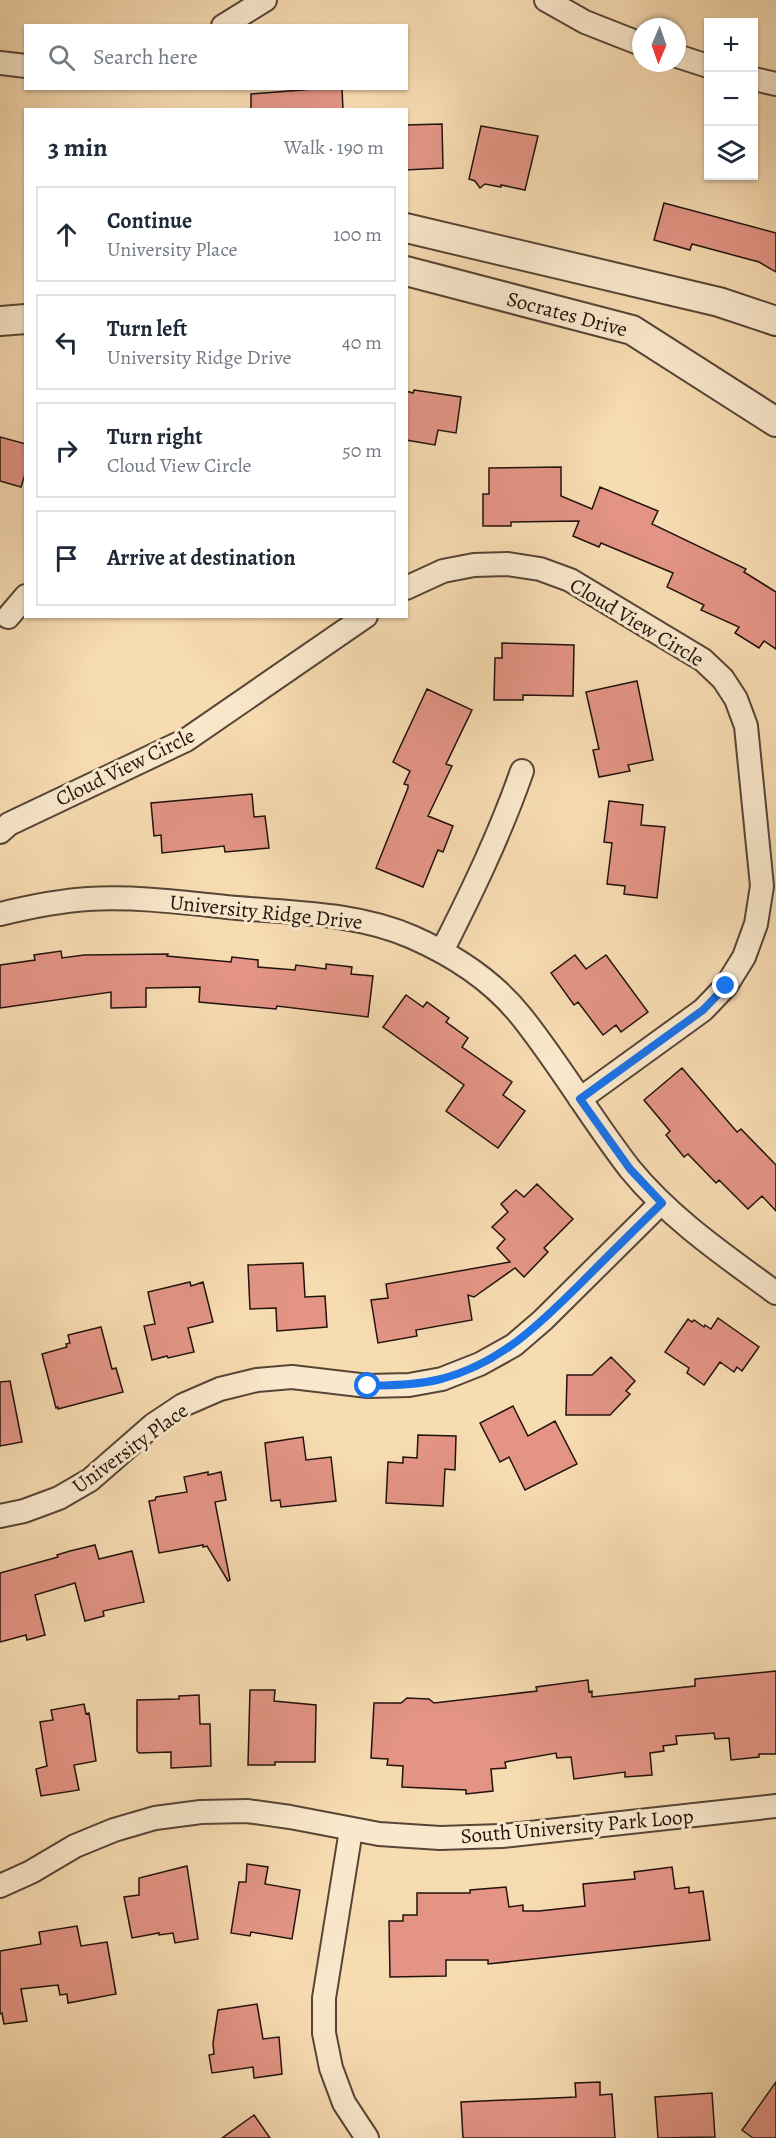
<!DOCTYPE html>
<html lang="en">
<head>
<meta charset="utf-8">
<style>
  body { margin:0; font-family:Alegreya,serif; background:#f2f2f3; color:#1f2937 }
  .controls { position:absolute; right:18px; top:18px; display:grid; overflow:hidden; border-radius:0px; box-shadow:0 2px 4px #0004 }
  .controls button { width:54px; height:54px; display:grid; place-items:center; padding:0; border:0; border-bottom:2px solid #e0e1e3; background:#fff; color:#1f2937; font:30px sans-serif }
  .compass { position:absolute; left:632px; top:18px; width:54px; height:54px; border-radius:50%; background:#fff; box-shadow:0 2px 4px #0004; rotate:182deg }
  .stop { position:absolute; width:18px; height:18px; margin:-14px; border:4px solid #1a73e8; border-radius:50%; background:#fff }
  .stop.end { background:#1a73e8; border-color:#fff; box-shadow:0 2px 6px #0008 }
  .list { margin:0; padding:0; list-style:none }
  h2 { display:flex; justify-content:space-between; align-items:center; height:78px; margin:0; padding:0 24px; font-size:26px }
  h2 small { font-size:20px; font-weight:400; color:#747a83 }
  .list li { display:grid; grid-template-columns:39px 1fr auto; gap:18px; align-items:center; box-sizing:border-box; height:96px; margin:0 12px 12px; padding:0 12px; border:2px solid #e0e1e3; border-radius:0px }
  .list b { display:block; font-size:22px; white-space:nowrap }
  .list p { margin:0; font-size:20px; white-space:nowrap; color:#747a83 }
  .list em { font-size:20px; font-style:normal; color:#747a83 }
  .icon { flex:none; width:33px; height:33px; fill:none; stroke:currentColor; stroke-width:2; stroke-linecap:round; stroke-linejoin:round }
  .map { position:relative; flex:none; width:776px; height:2138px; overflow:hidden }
  .search { position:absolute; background:#fff; box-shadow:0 2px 4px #0004; left:24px; top:24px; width:384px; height:66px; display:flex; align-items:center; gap:15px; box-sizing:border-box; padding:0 21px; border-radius:0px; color:#747a83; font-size:22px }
  .panel { position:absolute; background:#fff; box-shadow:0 2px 4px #0004; left:24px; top:108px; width:384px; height:510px; border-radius:0px }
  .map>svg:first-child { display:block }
  .building { fill:#e39485; stroke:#22130d; stroke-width:1.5 }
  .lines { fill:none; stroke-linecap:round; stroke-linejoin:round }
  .minor-casing { stroke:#574536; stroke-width:26 }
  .tertiary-casing { stroke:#574536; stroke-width:32 }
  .minor { stroke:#fae8cc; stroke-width:22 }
  .tertiary { stroke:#fae8cc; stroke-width:28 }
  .route { stroke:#1a73e8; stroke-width:8 }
  .labels { text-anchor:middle; stroke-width:6; stroke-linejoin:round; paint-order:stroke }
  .street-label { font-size:21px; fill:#22130d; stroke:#fae8cc }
</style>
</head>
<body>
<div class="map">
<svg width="776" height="2138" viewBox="0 0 776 2138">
  <rect width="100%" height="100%" fill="#f7dbb1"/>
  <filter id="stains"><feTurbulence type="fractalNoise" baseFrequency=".00333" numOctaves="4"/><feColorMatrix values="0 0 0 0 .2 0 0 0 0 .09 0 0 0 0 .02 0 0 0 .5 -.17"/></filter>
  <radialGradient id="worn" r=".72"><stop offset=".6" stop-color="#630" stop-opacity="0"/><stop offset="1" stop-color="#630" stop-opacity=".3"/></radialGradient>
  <path class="building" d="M 327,88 L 342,88 L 343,110 L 251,110 L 251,94 Z
    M 442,124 L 443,168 L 406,170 L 406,125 Z
    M 481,126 L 538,136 L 525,190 L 501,185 L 501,187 L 485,184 L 480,188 L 475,181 L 469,179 Z
    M 664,203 L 776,233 L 776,272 L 759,262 L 692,244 L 690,250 L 654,240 Z
    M 414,390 L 461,397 L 456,433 L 438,430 L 435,445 L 406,440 L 406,391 L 413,393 Z
    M 0,437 L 26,444 L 26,471 L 21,487 L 0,481 Z
    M 561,467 L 561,496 L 592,509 L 600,487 L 658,511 L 652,524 L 746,569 L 744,572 L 776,592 L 776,649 L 764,641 L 759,648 L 735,633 L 739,627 L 701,610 L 704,605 L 667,587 L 673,573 L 601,543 L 599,547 L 573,536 L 579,521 L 511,522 L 511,526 L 483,526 L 483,494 L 489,494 L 489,468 Z
    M 502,643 L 574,645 L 573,696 L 523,695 L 523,700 L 494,700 L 495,658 L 502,658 Z
    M 637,681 L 653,760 L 628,765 L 630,771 L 599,777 L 593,750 L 599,749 L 586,692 Z
    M 427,689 L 472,710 L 446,764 L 452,766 L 428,816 L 453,826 L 443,852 L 438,850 L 423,887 L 376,868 L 408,788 L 408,785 L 404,784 L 410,771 L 393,762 Z
    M 252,794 L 254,817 L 265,816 L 269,848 L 225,852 L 224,846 L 162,853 L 161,835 L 154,836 L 151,803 Z
    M 609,801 L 643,805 L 641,825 L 665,827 L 657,898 L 624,894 L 625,886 L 607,884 L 612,843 L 604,842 Z
    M 61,951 L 62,958 L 84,955 L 168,954 L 167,956 L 231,962 L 232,957 L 258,960 L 258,967 L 295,970 L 296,965 L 326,969 L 326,964 L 352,967 L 351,974 L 373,976 L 368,1017 L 277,1006 L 276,1009 L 199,1002 L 200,987 L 146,988 L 146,1007 L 111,1008 L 111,992 L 0,1008 L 0,965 L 35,960 L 34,955 Z
    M 575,955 L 586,969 L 606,955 L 648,1012 L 621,1032 L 616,1025 L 603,1035 L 578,1002 L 574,1005 L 551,973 Z
    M 406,995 L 423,1007 L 427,1002 L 449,1018 L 446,1022 L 468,1038 L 462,1047 L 512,1082 L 503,1095 L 525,1111 L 498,1148 L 446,1111 L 464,1085 L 383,1027 Z
    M 682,1068 L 737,1132 L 741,1129 L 776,1165 L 776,1211 L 762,1196 L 748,1209 L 719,1180 L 716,1183 L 688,1154 L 684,1157 L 666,1135 L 670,1131 L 644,1100 Z
    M 537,1184 L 573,1219 L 544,1248 L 548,1252 L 524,1277 L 515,1268 L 474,1297 L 468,1295 L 472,1320 L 416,1330 L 417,1336 L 378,1343 L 371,1300 L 388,1298 L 386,1284 L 510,1262 L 497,1248 L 505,1239 L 492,1227 L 508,1212 L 501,1204 L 516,1190 L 524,1197 Z
    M 303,1263 L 305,1297 L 325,1296 L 327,1327 L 277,1331 L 276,1308 L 250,1309 L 248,1265 Z
    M 190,1282 L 191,1286 L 203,1282 L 213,1322 L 188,1328 L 194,1352 L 168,1358 L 167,1356 L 152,1360 L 144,1326 L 155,1324 L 148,1292 Z
    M 718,1318 L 759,1347 L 742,1371 L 737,1367 L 734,1372 L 720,1362 L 704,1385 L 687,1373 L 689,1368 L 665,1352 L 688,1319 L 692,1322 L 694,1320 L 704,1327 L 705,1325 L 711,1329 Z
    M 101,1327 L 112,1369 L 116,1368 L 123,1392 L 58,1409 L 58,1407 L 56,1408 L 42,1354 L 67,1347 L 66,1344 L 70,1343 L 68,1335 Z
    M 611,1357 L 635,1381 L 626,1391 L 630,1394 L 610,1415 L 566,1415 L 567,1375 L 592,1375 Z
    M 10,1381 L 22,1442 L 0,1446 L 0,1382 Z
    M 513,1406 L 528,1436 L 555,1421 L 577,1464 L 525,1490 L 509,1457 L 500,1462 L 480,1423 Z
    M 418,1435 L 456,1436 L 455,1470 L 445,1469 L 443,1506 L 386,1503 L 388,1462 L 403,1463 L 403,1457 L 417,1458 Z
    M 303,1437 L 306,1460 L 331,1457 L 336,1501 L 281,1507 L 280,1500 L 271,1501 L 265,1443 Z
    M 208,1472 L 208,1475 L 221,1472 L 226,1500 L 215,1502 L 230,1580 L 228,1581 L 207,1546 L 203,1547 L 203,1545 L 159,1553 L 149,1501 L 155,1500 L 156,1497 L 187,1492 L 184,1477 Z
    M 95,1545 L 99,1559 L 132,1551 L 144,1602 L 103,1611 L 104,1616 L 85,1621 L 75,1583 L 35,1595 L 45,1635 L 27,1640 L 26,1635 L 0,1642 L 0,1573 L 58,1557 L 57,1555 L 70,1551 Z
    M 776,1671 L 776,1754 L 759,1754 L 759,1757 L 731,1760 L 729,1738 L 715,1739 L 714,1733 L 676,1736 L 677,1744 L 663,1746 L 664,1751 L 650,1753 L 652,1775 L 625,1777 L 625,1772 L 574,1779 L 571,1757 L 557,1758 L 556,1753 L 505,1762 L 506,1768 L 491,1769 L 493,1791 L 466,1794 L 466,1790 L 402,1787 L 403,1766 L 387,1765 L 388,1759 L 371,1758 L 374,1703 L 401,1703 L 407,1698 L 429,1699 L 434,1703 L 537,1691 L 536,1687 L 588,1680 L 589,1692 L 592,1691 L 592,1697 L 695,1686 L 695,1679 Z
    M 250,1690 L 275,1690 L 274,1701 L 316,1705 L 315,1762 L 275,1762 L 275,1765 L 248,1765 Z
    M 199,1695 L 200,1724 L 210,1724 L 211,1766 L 171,1768 L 171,1752 L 139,1753 L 137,1751 L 137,1700 L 179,1699 L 179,1696 Z
    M 84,1704 L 86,1714 L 89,1713 L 96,1761 L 74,1765 L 79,1790 L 41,1796 L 36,1769 L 47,1766 L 40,1722 L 53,1720 L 51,1710 Z
    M 247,1864 L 268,1867 L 265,1884 L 300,1890 L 292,1939 L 251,1932 L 250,1936 L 231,1933 L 239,1882 L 246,1882 Z
    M 187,1866 L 198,1939 L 175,1943 L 173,1933 L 159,1935 L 159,1933 L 132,1938 L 124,1897 L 139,1895 L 139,1878 Z
    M 672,1867 L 675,1889 L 689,1887 L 689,1893 L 703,1891 L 710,1940 L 488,1964 L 488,1960 L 446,1960 L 446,1976 L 390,1977 L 389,1921 L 403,1921 L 403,1915 L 417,1915 L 417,1893 L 470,1893 L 470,1890 L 506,1887 L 509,1907 L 523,1905 L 523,1911 L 539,1911 L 585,1906 L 583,1884 L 635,1879 L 634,1872 Z
    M 77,1926 L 81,1946 L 107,1942 L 116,1994 L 68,2003 L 67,1994 L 60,1995 L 58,1985 L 21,1989 L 27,2021 L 4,2024 L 2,2013 L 0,2014 L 0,1951 L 41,1944 L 39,1932 Z
    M 257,2004 L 263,2039 L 279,2037 L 282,2074 L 254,2078 L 253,2067 L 212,2073 L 209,2055 L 214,2054 L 213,2043 L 218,2010 Z
    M 600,2082 L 600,2095 L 612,2094 L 615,2138 L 463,2138 L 461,2102 L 576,2097 L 575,2083 Z
    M 776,2082 L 776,2138 L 753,2138 L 742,2130 Z
    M 712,2093 L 715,2137 L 658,2138 L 655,2097 Z
    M 254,2115 L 270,2138 L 222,2138 Z"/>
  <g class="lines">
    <g class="minor-casing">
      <path id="minor" d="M 546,0 L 585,22 L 641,44
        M 223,26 L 265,0
        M 677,56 L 708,66
        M 0,63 L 26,66
        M 754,79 L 776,84
        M 406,588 L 443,571 L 474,565 L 508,564 L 540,569 L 570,580 L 703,660 L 723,679 L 736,699 L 746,726 L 762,886 L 756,924 L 744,957 L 726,986 L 703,1010 L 580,1099
        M 8,617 L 26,596
        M 0,832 L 9,824 L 186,740 L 366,616
        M 0,914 C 29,907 58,901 88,899 C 137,896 188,903 237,908 C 295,913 358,913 412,937 C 453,955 493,981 521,1016 C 560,1065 592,1120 630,1169 C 671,1219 724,1255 776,1293
        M 442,951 C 472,892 500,834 522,771
        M 0,1516 L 24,1511 L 59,1498 L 90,1480 L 153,1425 L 183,1405 L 220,1389 L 257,1380 L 292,1377 L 368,1386 L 409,1385 L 442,1379 L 480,1364 L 514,1345 L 543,1320 L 661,1203
        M 351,1830 L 324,1998 L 324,2033 L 331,2068 L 344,2103 L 367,2138
        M 0,1886 L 31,1872 L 75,1846 L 114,1830 L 155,1818 L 201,1812 L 247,1811 L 290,1817 L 379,1834 L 440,1838 L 502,1836 L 776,1806"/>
    </g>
    <g class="tertiary-casing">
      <path id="tertiary" d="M 406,228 L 719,302 L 776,321
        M 406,271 L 632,330 L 776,422
        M 0,321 L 26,319"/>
    </g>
    <use href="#minor" class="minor"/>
    <use href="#tertiary" class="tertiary"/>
  </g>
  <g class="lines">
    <path class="route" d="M 368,1386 C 393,1385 417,1385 441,1379 C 500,1364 541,1323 583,1281 C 609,1255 635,1229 662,1203 L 630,1169 L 580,1099 L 703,1010 L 726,986"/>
  </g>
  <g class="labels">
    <g class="street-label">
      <text transform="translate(567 314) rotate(15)" y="7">Socrates Drive</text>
      <text transform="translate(637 622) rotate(31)" y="7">Cloud View Circle</text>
      <text transform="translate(125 767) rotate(-26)" y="7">Cloud View Circle</text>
      <text transform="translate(266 912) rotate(6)" y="7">University Ridge Drive</text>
      <text transform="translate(130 1448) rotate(-36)" y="7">University Place</text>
      <text transform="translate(577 1826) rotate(-5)" y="7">South University Park Loop</text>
    </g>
  </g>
  <rect width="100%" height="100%" filter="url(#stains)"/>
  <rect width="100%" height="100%" fill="url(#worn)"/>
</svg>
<div class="controls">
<button>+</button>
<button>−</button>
<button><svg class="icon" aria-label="layers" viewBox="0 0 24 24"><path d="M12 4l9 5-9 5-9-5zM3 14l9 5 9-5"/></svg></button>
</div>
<svg class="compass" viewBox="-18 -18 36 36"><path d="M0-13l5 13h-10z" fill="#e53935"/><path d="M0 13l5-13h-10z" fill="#747a83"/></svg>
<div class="stop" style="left:368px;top:1386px"></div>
<div class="stop end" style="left:726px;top:986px"></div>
<div class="search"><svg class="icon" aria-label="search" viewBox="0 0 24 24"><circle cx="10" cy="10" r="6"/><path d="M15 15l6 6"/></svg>Search here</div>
<section class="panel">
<h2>3 min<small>Walk · 190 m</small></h2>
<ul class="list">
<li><svg class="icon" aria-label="ahead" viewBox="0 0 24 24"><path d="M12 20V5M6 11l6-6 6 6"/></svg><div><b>Continue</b><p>University Place</p></div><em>100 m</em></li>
<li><svg class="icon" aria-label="left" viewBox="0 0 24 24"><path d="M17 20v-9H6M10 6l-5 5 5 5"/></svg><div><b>Turn left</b><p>University Ridge Drive</p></div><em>40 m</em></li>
<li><svg class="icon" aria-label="right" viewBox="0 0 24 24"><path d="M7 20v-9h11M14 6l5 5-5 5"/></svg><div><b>Turn right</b><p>Cloud View Circle</p></div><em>50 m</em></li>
<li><svg class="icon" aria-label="arrive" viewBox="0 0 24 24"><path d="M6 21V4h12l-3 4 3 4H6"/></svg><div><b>Arrive at destination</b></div></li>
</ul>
</section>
</div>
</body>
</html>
